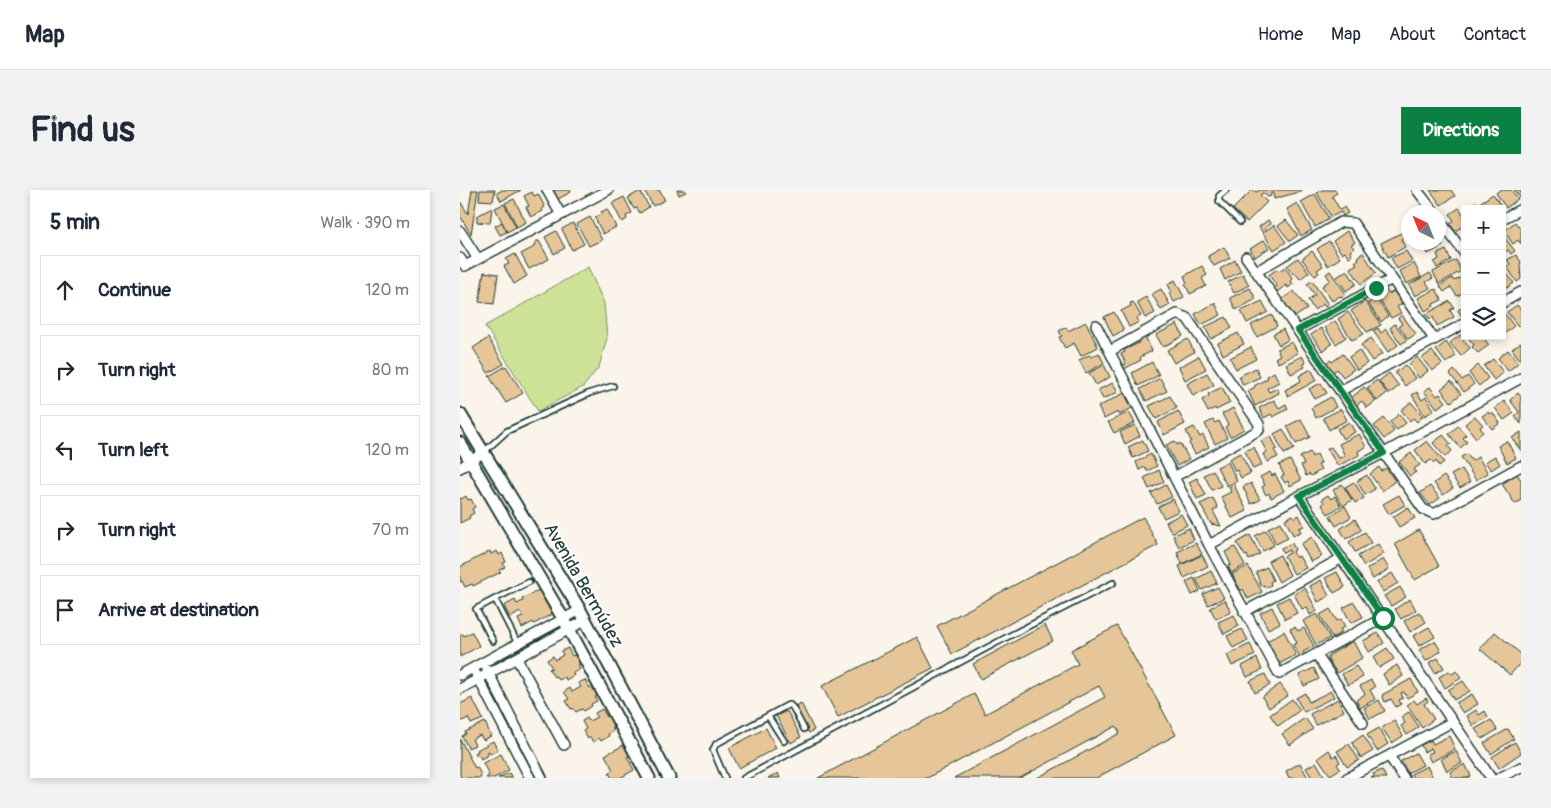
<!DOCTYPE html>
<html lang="en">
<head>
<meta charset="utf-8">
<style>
  body { margin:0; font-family:Pangolin,sans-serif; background:#f2f2f3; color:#1f2937 }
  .controls { position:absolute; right:15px; top:15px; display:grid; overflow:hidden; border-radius:0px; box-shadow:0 2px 8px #0003 }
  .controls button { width:45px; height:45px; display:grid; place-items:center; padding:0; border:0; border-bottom:1px solid #e0e1e3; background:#fff; color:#1f2937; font:25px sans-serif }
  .compass { position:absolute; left:941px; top:15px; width:45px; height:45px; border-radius:50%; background:#fff; box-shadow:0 2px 8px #0003; rotate:317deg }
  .stop { position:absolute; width:15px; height:15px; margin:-11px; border:4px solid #0b8043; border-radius:50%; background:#fff }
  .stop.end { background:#0b8043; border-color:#fff; box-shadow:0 1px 5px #0008 }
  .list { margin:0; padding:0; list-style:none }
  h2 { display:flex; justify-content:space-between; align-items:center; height:65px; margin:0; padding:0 20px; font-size:21px }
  h2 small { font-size:16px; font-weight:400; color:#747a83 }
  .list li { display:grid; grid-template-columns:32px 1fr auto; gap:15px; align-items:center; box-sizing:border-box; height:70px; margin:0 10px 10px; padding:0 10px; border:1px solid #e0e1e3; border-radius:0px }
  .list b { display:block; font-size:19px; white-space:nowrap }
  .list em { font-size:16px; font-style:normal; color:#747a83 }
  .icon { flex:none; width:28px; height:28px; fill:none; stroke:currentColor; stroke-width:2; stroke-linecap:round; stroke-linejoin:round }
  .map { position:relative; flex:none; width:1061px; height:588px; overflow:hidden; border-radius:0px }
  header { display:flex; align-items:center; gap:30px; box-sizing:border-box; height:70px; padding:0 25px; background:#fff; border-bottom:1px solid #e0e1e3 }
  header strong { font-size:24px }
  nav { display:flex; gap:28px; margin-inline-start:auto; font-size:18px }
  .intro { display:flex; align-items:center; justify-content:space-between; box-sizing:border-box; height:120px; padding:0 30px }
  h1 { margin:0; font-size:35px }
  .button { padding:12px 22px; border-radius:0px; background:#0b8043; color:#fff; font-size:18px; font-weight:700 }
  main { display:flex; gap:30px; padding:0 30px }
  aside { flex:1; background:#fff; border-radius:0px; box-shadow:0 2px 8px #0003 }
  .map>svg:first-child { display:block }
  .green { fill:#cee297; stroke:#769066 }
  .building { fill:#e6c698; stroke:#1f3d34 }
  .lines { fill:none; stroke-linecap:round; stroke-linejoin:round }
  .service-casing { stroke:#1f3d34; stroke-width:8 }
  .minor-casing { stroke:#1f3d34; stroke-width:12 }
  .tertiary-casing { stroke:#1f3d34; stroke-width:15 }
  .service { stroke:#fff; stroke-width:4.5 }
  .minor { stroke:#fff; stroke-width:9 }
  .tertiary { stroke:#fff; stroke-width:11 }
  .route { stroke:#0b8043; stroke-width:6 }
  .labels { text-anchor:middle; stroke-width:4; stroke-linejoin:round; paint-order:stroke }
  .street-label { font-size:18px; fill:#1f3d34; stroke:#fff }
</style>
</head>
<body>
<header>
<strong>Map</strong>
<nav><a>Home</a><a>Map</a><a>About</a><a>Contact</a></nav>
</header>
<div class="intro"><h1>Find us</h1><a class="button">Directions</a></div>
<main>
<aside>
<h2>5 min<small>Walk · 390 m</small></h2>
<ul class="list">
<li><svg class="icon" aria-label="ahead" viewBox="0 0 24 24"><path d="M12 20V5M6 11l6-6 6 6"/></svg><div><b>Continue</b></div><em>120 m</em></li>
<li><svg class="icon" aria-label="right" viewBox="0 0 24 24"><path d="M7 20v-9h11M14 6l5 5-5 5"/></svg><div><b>Turn right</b></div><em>80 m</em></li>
<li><svg class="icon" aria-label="left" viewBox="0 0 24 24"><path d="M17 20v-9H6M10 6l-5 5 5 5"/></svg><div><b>Turn left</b></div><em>120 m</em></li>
<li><svg class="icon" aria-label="right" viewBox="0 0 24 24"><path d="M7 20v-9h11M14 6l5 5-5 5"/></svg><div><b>Turn right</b></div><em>70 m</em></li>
<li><svg class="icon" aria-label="arrive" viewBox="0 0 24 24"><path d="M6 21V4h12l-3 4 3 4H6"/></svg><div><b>Arrive at destination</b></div></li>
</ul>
</aside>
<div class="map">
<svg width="1061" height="588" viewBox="0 0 1061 588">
  <rect width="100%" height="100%" fill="#faf4ea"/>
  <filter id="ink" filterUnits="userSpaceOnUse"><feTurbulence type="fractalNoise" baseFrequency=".02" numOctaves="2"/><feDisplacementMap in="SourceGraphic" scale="10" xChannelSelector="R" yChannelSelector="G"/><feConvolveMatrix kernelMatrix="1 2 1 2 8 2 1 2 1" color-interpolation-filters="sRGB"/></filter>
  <g filter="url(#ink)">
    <path class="green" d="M 128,77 L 144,113 L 147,148 L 139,177 L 123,197 L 78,221 L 25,136 Z"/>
    <path class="building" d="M 12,0 L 18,0 L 11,44 L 0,26 L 0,11 L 8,24 Z
      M 20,0 L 35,0 L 33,11 L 19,10 Z
      M 42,0 L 61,0 L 41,11 L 37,3 Z
      M 93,0 L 110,0 L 111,2 L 98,9 Z
      M 184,0 L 199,0 L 205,10 L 193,16 Z
      M 217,0 L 225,0 L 226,2 L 219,5 Z
      M 792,0 L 797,2 L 799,0 L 811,0 L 811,6 L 808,7 L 803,3 L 800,5 L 807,12 L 787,32 L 773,19 Z
      M 813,0 L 842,0 L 842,1 L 814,9 Z
      M 862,0 L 876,0 L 877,3 L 872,6 L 880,20 L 884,17 L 888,23 L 883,26 L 881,22 L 871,27 L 857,3 Z
      M 970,0 L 991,0 L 995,6 L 981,15 Z
      M 1040,0 L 1051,0 L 1058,9 L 1046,18 L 1036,3 Z
      M 1054,0 L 1061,0 L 1061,9 Z
      M 180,1 L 189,17 L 180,23 L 177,18 L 174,19 L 168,8 Z
      M 72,2 L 74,6 L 78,4 L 85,17 L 82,19 L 83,21 L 71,27 L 66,17 L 69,16 L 64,6 Z
      M 855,4 L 869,29 L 855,37 L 841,12 Z
      M 1033,4 L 1042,17 L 1039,19 L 1026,19 L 1021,12 Z
      M 164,7 L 172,23 L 166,26 L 167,29 L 162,32 L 152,13 Z
      M 54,9 L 66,32 L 57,37 L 45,13 Z
      M 1016,12 L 1021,19 L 1006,19 Z
      M 837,13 L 852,40 L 841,46 L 827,19 Z
      M 44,14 L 56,37 L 47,42 L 35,18 Z
      M 32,18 L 30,33 L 17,32 L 17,26 Z
      M 999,18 L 1005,27 L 1005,35 L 995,41 L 990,34 L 994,31 L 990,24 Z
      M 147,19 L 156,37 L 143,44 L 135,28 L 142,24 L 141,22 Z
      M 130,27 L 142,50 L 129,56 L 117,34 Z
      M 808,30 L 811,34 L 804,39 L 805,41 L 814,35 L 826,52 L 814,60 L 799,37 Z
      M 826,30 L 838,45 L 830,51 L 818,36 Z
      M 42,32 L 47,42 L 40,45 L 35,36 Z
      M 1055,32 L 1061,40 L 1061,54 L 1058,50 L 1053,54 L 1044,41 Z
      M 113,33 L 124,54 L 112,60 L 102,39 Z
      M 948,38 L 948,49 L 943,40 Z
      M 96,41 L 105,58 L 94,64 L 85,47 Z
      M 887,41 L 895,52 L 891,55 L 894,58 L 890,61 L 892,65 L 889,67 L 885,62 L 882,64 L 873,51 Z
      M 941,43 L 944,47 L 941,49 L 945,57 L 928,67 L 921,53 Z
      M 1042,44 L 1055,61 L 1051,64 L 1048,60 L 1042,64 Z
      M 978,48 L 983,56 L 968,64 L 962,53 L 978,52 Z
      M 804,50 L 809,58 L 795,67 L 790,59 Z
      M 77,51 L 79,51 L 89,69 L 69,79 L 61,64 L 74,57 L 75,52 Z
      M 869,51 L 880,68 L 868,76 L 857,59 Z
      M 764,57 L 770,68 L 754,76 L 748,66 Z
      M 986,60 L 991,70 L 977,78 L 974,72 L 979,69 L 977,64 Z
      M 852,61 L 863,76 L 857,80 L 859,83 L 855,86 L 842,69 Z
      M 946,61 L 952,71 L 937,79 L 931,68 Z
      M 903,63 L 916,83 L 901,94 L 890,78 L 897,74 L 895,72 L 899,69 L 897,67 Z
      M 55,64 L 67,86 L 54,94 L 44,76 L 49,74 L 46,69 Z
      M 1056,65 L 1061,72 L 1060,75 L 1061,89 L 1057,92 L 1047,77 L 1050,74 L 1047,70 Z
      M 838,68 L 849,82 L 840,89 L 835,83 L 833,84 L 827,76 Z
      M 775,70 L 781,81 L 765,90 L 760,79 Z
      M 996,70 L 1001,81 L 979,94 L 973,82 Z
      M 954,73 L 961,87 L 946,94 L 939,81 Z
      M 742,76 L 747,85 L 742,88 L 746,96 L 730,104 L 725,94 L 727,93 L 724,86 Z
      M 825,77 L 833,89 L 831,91 L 833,94 L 828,98 L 826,95 L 817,102 L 814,98 L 817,96 L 809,85 L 817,79 L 819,81 Z
      M 1042,77 L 1054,93 L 1042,101 Z
      M 887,80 L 896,94 L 886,101 L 877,87 Z
      M 870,81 L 886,104 L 881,107 L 880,106 L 872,111 L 862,96 L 870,90 L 866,84 Z
      M 24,82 L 38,84 L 34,114 L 19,112 Z
      M 970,83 L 973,88 L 966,92 L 970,98 L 955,106 L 949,95 Z
      M 783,84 L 789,95 L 774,103 L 768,92 Z
      M 1005,85 L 1005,102 L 997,106 L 991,97 L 984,102 L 980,96 L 992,88 L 994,91 Z
      M 715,90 L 724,107 L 714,112 L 709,103 L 711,101 L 708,94 Z
      M 852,91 L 868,114 L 865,117 L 863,114 L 854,120 L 848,110 L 855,105 L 847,94 Z
      M 790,98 L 796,109 L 776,120 L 770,108 Z
      M 701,99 L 710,115 L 701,120 L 692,104 Z
      M 976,99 L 982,110 L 973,114 L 974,116 L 965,121 L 958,108 Z
      M 926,100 L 929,104 L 934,101 L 942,114 L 937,117 L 941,123 L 931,128 L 917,106 Z
      M 834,101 L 847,119 L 835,127 L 822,109 Z
      M 686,107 L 695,123 L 685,128 L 677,112 Z
      M 916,108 L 928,126 L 921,132 L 908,113 Z
      M 802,111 L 808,122 L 787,133 L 781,121 Z
      M 905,111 L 921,135 L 907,142 L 891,121 Z
      M 990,111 L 994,118 L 990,120 L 994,127 L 977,136 L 973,127 L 969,129 L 966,124 Z
      M 673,112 L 681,126 L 677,128 L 679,132 L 669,137 L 661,121 L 671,116 L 670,113 Z
      M 755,113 L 761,125 L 741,135 L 735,124 Z
      M 1057,115 L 1061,120 L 1061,133 L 1058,136 L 1047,122 Z
      M 1005,116 L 1005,125 L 1002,127 L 998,120 Z
      M 654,122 L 664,140 L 653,146 L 644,127 Z
      M 888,122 L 904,144 L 892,150 L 878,129 Z
      M 1044,123 L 1054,136 L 1044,144 L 1042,141 L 1042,125 Z
      M 812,125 L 817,136 L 797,147 L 791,135 Z
      M 942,125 L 956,144 L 948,149 L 939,136 L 942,134 L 938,128 Z
      M 766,127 L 772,138 L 751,149 L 745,137 Z
      M 875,131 L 886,147 L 876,154 L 865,138 Z
      M 626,132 L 638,157 L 621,166 L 614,153 L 605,158 L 599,147 L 602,146 L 599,141 L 606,137 L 608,141 Z
      M 717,134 L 723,146 L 703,157 L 696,145 Z
      M 935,134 L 947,150 L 941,154 L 930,138 Z
      M 861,138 L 872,154 L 863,161 L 851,145 Z
      M 918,138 L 921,143 L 926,139 L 938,155 L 928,162 L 913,141 Z
      M 823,139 L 828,150 L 819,155 L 813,144 Z
      M 778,143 L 784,154 L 763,165 L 758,153 Z
      M 1000,145 L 1010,158 L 1001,166 L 990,153 Z
      M 685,146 L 692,161 L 680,167 L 681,170 L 664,179 L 663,175 L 666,174 L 661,164 L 665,162 L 664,160 L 679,153 L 678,150 Z
      M 1007,146 L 1022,146 L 1029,155 L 1018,163 L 1012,157 L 1014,155 Z
      M 28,148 L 44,174 L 28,183 L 13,158 Z
      M 911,148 L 922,164 L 912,171 L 901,155 Z
      M 728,149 L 734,162 L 714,173 L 707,160 Z
      M 832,152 L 838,163 L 818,173 L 815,168 L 820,165 L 817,159 Z
      M 986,152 L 996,166 L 986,173 L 976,160 Z
      M 1061,152 L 1061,171 L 1052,159 Z
      M 791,157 L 796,169 L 776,179 L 770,168 Z
      M 899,160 L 907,173 L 897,180 L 889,167 Z
      M 1048,160 L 1058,173 L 1048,181 L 1038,168 Z
      M 972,161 L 982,174 L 972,181 L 962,168 Z
      M 639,163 L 644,173 L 626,183 L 619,170 L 629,165 L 632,167 Z
      M 883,164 L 894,179 L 883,187 L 877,179 L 872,183 L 865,174 L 870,170 L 872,172 Z
      M 739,166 L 746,179 L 725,190 L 719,177 Z
      M 842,166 L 846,173 L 843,174 L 845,177 L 831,184 L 826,174 Z
      M 957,167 L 968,181 L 959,188 L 949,174 Z
      M 1033,169 L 1043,182 L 1034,190 L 1024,176 Z
      M 692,172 L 699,185 L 678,196 L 672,183 Z
      M 644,175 L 650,187 L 636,195 L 629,183 Z
      M 945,175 L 955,188 L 945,196 L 935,183 Z
      M 1018,175 L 1028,188 L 1019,196 L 1009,183 Z
      M 46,176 L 63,203 L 46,213 L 29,186 Z
      M 796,178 L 800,187 L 783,195 L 779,186 Z
      M 851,179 L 857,190 L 828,206 L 825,200 L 841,191 L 839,186 Z
      M 994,180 L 1002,190 L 1008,186 L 1014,194 L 1004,202 L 990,184 Z
      M 814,182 L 819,192 L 807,198 L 809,202 L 817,198 L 819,203 L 795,216 L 788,201 L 795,197 L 794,196 L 808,188 L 807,186 Z
      M 747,183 L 754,195 L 733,206 L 727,194 Z
      M 929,183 L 939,196 L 929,204 L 919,191 Z
      M 700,188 L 707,201 L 686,211 L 680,199 Z
      M 917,190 L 927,203 L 917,211 L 907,198 Z
      M 991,191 L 1001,204 L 991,212 L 981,199 Z
      M 653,193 L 658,202 L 643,209 L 638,200 Z
      M 861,193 L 867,203 L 855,209 L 849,199 Z
      M 762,197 L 770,213 L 756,220 L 755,218 L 748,222 L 742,210 L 749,206 L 748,204 Z
      M 904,197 L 916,211 L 907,218 L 902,211 L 896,216 L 890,209 Z
      M 970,197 L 977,206 L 980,204 L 986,212 L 977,218 L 964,201 Z
      M 957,202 L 962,210 L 966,207 L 974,220 L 965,226 L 952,205 Z
      M 664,203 L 672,218 L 659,225 L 658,222 L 644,229 L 638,217 Z
      M 1058,203 L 1061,207 L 1061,234 L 1055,226 L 1059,222 L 1050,210 Z
      M 710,206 L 717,218 L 696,229 L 689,216 Z
      M 871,207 L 876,217 L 856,228 L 851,218 Z
      M 814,210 L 819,218 L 826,214 L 828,219 L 813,227 L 811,224 L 804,228 L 799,218 Z
      M 1044,211 L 1054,223 L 1044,230 L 1035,218 Z
      M 951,212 L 963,226 L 957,232 L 953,228 L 950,231 L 941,220 Z
      M 773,218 L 784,239 L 770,247 L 765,237 L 768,235 L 762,224 Z
      M 881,219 L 887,230 L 869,240 L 863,228 Z
      M 718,221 L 725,234 L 704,245 L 698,232 Z
      M 669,222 L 675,233 L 654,243 L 648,232 Z
      M 1028,222 L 1029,224 L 1032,222 L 1040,233 L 1032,239 L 1022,226 Z
      M 939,224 L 946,233 L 937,240 L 930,232 Z
      M 1015,226 L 1023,235 L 1020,237 L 1023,242 L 1016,248 L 1005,234 Z
      M 924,228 L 934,241 L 924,249 L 914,236 Z
      M 841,229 L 850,247 L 836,254 L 827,236 Z
      M 753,230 L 755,233 L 759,231 L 767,248 L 755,254 L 745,234 Z
      M 889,232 L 895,242 L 883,249 L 877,239 Z
      M 675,235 L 680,246 L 665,254 L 660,242 Z
      M 998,236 L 1006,245 L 1003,248 L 1007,252 L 1000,258 L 989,244 Z
      M 734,237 L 740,247 L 743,245 L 749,257 L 735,264 L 729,253 L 731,251 L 726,241 Z
      M 823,239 L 834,259 L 824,264 L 814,244 Z
      M 1061,242 L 1061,261 L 1052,248 Z
      M 899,244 L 906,257 L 898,261 L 899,265 L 878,276 L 867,259 L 871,257 L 879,268 L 885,266 L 879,254 Z
      M 983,245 L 991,254 L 988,256 L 992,261 L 985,267 L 973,253 Z
      M 811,246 L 817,259 L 814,260 L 818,267 L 807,272 L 803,264 L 807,262 L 801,251 Z
      M 683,250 L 688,261 L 673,268 L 668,257 Z
      M 715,251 L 717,255 L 720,253 L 729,269 L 717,276 L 706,255 Z
      M 967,251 L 984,272 L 979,276 L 976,271 L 974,273 L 971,270 L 965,274 L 955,260 Z
      M 1047,251 L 1056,268 L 1047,273 L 1038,256 Z
      M 794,257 L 802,275 L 793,279 L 785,261 Z
      M 850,262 L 852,267 L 857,264 L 861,273 L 858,275 L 861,280 L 851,286 L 849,284 L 846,286 L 841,275 L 844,274 L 840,267 Z
      M 780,263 L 791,283 L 781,288 L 777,280 L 775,281 L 769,269 Z
      M 951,263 L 960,275 L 954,279 L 956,282 L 950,286 L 939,272 Z
      M 691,264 L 697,276 L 687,281 L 685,277 L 679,280 L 676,272 Z
      M 1007,264 L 1012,271 L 1018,267 L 1028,283 L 1016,290 L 1001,267 Z
      M 1035,266 L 1040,274 L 1031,280 L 1025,272 Z
      M 830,270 L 841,290 L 830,296 L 828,291 L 825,293 L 821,287 L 824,285 L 819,275 Z
      M 768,272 L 777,291 L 767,296 L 757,277 Z
      M 919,277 L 922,281 L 926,278 L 935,291 L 922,301 L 910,284 Z
      M 1002,279 L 1010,292 L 1000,298 L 991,285 Z
      M 699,280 L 704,292 L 689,299 L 684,288 Z
      M 753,280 L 761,296 L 752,300 L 744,285 Z
      M 810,282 L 812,286 L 815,284 L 824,301 L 811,308 L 809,303 L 806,305 L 802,297 L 805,295 L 800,287 Z
      M 1057,284 L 1061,290 L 1061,310 L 1055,314 L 1042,294 Z
      M 907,285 L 915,299 L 905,305 L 897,291 Z
      M 984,286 L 993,298 L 983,305 L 974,293 Z
      M 737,288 L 746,305 L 737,309 L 729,292 Z
      M 894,292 L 904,308 L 895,313 L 885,297 Z
      M 791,293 L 800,310 L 791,314 L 783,297 Z
      M 882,294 L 892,310 L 883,316 L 873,300 Z
      M 706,295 L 712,307 L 697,314 L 691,303 Z
      M 774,295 L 787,321 L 772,328 L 761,307 L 771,302 L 769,297 Z
      M 970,296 L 980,308 L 970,315 L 960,303 Z
      M 868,305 L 871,309 L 875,306 L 881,316 L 868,324 L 862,315 L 864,313 L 862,309 Z
      M 939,305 L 945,315 L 929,324 L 923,314 Z
      M 6,306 L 8,310 L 11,309 L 15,317 L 12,319 L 14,323 L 9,326 L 10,328 L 0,333 L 0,308 L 1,309 Z
      M 753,308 L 758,318 L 753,321 L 761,336 L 751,334 L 740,314 Z
      M 713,309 L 719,321 L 704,328 L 698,317 Z
      M 885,316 L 891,327 L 876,336 L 870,326 Z
      M 948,317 L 955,328 L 939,337 L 933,327 Z
      M 721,324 L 727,335 L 712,343 L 706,332 Z
      M 833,325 L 835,328 L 839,325 L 844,336 L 839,338 L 841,342 L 833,345 L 825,329 Z
      M 683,327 L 698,355 L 492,464 L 477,436 Z
      M 895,329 L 901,340 L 886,349 L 880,339 Z
      M 820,332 L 828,348 L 816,354 L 808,338 Z
      M 729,338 L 734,350 L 719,357 L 713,346 Z
      M 806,340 L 814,355 L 803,361 L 795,346 Z
      M 959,340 L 979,376 L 955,390 L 935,354 Z
      M 905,342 L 911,353 L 895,362 L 889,352 Z
      M 790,345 L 800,364 L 789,370 L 787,365 L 785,366 L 777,353 Z
      M 852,347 L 862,366 L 851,372 L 841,354 Z
      M 736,353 L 742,364 L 722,374 L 717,362 Z
      M 832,353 L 835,360 L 833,362 L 836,368 L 839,366 L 846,378 L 834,384 L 824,366 L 830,363 L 829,360 L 823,363 L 821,358 Z
      M 918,354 L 924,364 L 904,376 L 898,366 Z
      M 775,357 L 785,375 L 771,383 L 768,376 L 771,375 L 765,362 Z
      M 30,361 L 31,364 L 37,361 L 39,365 L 42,363 L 46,372 L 43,373 L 45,377 L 39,380 L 41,382 L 13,396 L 12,394 L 5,397 L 2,391 L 0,392 L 0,377 Z
      M 742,365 L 748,376 L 724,388 L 719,376 Z
      M 820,365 L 830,385 L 819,392 L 808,371 Z
      M 923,369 L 929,379 L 913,389 L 907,379 Z
      M 788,376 L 802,402 L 788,409 L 783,399 L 781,401 L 772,384 Z
      M 807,377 L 813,390 L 810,392 L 811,395 L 805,398 L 804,395 L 801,396 L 796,382 Z
      M 751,381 L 757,393 L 742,400 L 736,389 Z
      M 877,382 L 885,397 L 874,403 L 865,388 Z
      M 932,383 L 938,393 L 923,402 L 917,392 Z
      M 734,388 L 740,401 L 732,405 L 726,392 Z
      M 861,390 L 869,406 L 858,412 L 850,396 Z
      M 758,397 L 764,408 L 748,415 L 743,404 Z
      M 940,397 L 946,407 L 931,416 L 924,406 Z
      M 845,398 L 857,421 L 850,425 L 847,417 L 842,419 L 834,404 Z
      M 79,400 L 92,424 L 74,434 L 73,432 L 62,438 L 58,429 L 63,427 L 60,422 L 50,428 L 44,416 L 55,410 L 57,414 L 63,411 L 62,409 Z
      M 829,407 L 837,423 L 825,429 L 817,413 Z
      M 950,409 L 956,420 L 941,429 L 935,419 Z
      M 765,410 L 771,422 L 756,429 L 750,418 Z
      M 894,412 L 903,427 L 891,433 L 883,418 Z
      M 812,417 L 820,433 L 808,439 L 800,423 Z
      M 870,419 L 877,431 L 881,429 L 885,437 L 880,439 L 882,442 L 872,448 L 860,425 Z
      M 959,422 L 966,432 L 950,442 L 944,431 Z
      M 857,424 L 870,448 L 856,455 L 843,431 Z
      M 774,425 L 779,436 L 764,444 L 758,432 Z
      M 585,435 L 593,451 L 521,489 L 513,474 Z
      M 657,436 L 716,545 L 636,588 L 577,588 L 660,543 L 656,536 L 560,588 L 494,588 L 645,507 L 639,496 L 467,588 L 358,588 L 514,504 L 525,524 L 618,474 L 611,460 Z
      M 835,437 L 838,441 L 844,438 L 854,456 L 843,462 L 845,465 L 840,467 L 833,455 L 837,453 L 830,439 Z
      M 969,437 L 975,447 L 959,456 L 953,446 Z
      M 782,439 L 788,450 L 773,458 L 767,446 Z
      M 824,441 L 836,465 L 819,474 L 807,451 Z
      M 12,442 L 19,456 L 0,467 L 0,445 L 3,444 L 4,446 Z
      M 1035,442 L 1061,464 L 1061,472 L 1050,485 L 1020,459 Z
      M 918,443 L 924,453 L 909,462 L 903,451 Z
      M 457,447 L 473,478 L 378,527 L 362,496 Z
      M 893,451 L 902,468 L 877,483 L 868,470 L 868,466 Z
      M 975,451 L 981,461 L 966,471 L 959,460 Z
      M 790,454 L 795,465 L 772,476 L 767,465 Z
      M 108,458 L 112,466 L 115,465 L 120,474 L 118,475 L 120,479 L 113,483 L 114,485 L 106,490 L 105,487 L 99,490 L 96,486 L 94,487 L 89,479 L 92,478 L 87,470 L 93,466 L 95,470 L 103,465 L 101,461 Z
      M 927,458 L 934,469 L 919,478 L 913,467 Z
      M 797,468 L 802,480 L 787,487 L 782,476 Z
      M 978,468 L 984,478 L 975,483 L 969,473 Z
      M 937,475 L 943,486 L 929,495 L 923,484 Z
      M 896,476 L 903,487 L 888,495 L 882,484 Z
      M 854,478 L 859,489 L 844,496 L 839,485 Z
      M 989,481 L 992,484 L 997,481 L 1001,488 L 985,498 L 979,487 Z
      M 805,484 L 810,495 L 795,503 L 790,491 Z
      M 951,489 L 958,502 L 947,508 L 944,502 L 941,503 L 943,508 L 939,510 L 941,514 L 936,517 L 931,509 L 925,512 L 922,505 Z
      M 125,490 L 130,498 L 132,496 L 138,505 L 135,507 L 137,511 L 131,514 L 132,516 L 124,521 L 122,519 L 116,522 L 113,518 L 111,519 L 106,511 L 109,509 L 104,502 L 110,498 L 112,502 L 121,497 L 118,493 Z
      M 911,490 L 915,497 L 910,500 L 915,509 L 900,518 L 896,510 L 905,504 L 900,496 Z
      M 1003,491 L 1010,501 L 994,510 L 988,500 Z
      M 820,494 L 828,505 L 809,518 L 802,507 Z
      M 871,501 L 874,507 L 844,522 L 836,508 L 845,503 L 849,512 Z
      M 1012,504 L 1018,514 L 1003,523 L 996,513 Z
      M 12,508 L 23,529 L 11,534 L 8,528 L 0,532 L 0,514 Z
      M 966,508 L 968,511 L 964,514 L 974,529 L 962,538 L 947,515 L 954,510 L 957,514 Z
      M 832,509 L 840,520 L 818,536 L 810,525 Z
      M 878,509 L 884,521 L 856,535 L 850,524 Z
      M 919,510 L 925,521 L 910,529 L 904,518 Z
      M 341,513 L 354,540 L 349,543 L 335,516 Z
      M 142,519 L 147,527 L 149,526 L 155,535 L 152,536 L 154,540 L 148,544 L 149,546 L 141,551 L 139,548 L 133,552 L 130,547 L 128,549 L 123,541 L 126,539 L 122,531 L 127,528 L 129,531 L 137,527 L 135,523 Z
      M 1016,520 L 1019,525 L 1025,521 L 1028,527 L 1013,536 L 1007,526 Z
      M 327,521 L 341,547 L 331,553 L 316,526 Z
      M 949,522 L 959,537 L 947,545 L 941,536 L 945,533 L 941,527 Z
      M 845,528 L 853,539 L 830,555 L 822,544 Z
      M 934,530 L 943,546 L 932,553 L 922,538 Z
      M 1031,530 L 1037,540 L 1022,549 L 1015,539 Z
      M 25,532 L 31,546 L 23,550 L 20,545 L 12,549 L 15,555 L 8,558 L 2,546 L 6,544 L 5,542 Z
      M 306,538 L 316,558 L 279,578 L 269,558 Z
      M 919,538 L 928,554 L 917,561 L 907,545 Z
      M 1048,539 L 1054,549 L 1031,564 L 1024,553 Z
      M 903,545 L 913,561 L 901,568 L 892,553 Z
      M 989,546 L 995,559 L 971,572 L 967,564 L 973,562 L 971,558 L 964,562 L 961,555 L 971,550 L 973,554 Z
      M 0,549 L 15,578 L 17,577 L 21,585 L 20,586 L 21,588 L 2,588 L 0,585 Z
      M 33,551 L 38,560 L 30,564 L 29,561 L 27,562 L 28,565 L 21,569 L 19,565 L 17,566 L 15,563 L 18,562 L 17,560 Z
      M 1055,552 L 1061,563 L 1039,578 L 1032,567 Z
      M 166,554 L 172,565 L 167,567 L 174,580 L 160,588 L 152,588 L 149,583 L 153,580 L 145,565 Z
      M 889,554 L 899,570 L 887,577 L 877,561 Z
      M 869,560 L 873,567 L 876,565 L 880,572 L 877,574 L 880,579 L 870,585 L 858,568 Z
      M 996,561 L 1002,573 L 987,581 L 981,569 Z
      M 956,563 L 963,575 L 948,583 L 941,571 Z
      M 41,564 L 49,580 L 34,588 L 26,588 L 29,585 L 23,573 Z
      M 856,572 L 865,587 L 863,588 L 852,588 L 846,578 Z
      M 840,573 L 848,588 L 829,588 L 826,581 Z
      M 1005,574 L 1011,586 L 1008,588 L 993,588 L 990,582 Z
      M 967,576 L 973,588 L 953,588 L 951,584 Z
      M 922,580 L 926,588 L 911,588 L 914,587 L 913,584 Z
      M 49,583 L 52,588 L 38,588 Z
      M 318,583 L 320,588 L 308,588 Z"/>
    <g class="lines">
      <g class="service-casing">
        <path id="service" d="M 766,0 L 759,6 L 759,11 L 780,32
          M 25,261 L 47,241 L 130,203 L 153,196
          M 35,409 L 69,392
          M 33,451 L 16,419 L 35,409 L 58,454
          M 308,526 L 324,551
          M 265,588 L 253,560 L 256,554 L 328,515 L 330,515 L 333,518 L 344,539
          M 284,588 L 551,445 L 653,393"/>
      </g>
      <g class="minor-casing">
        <path id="minor" d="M 87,0 L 101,25
          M 957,0 L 974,22
          M 978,28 L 1005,64
          M 1042,29 L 1061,19
          M 0,41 L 18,69
          M 786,67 L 963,319 L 974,324 L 1061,276
          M 0,68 L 5,76 L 148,0
          M 797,81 L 881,32 L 893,33 L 974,149
          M 1042,113 L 1061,102
          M 636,135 L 749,355 L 819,484 L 923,428
          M 838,140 L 932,89
          M 650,161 L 717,124 L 727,128 L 799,234 L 799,240 L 714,287
          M 880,201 L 1005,133
          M 0,278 L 24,262
          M 839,306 L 1031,588
          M 749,355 L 839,306 L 924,263 L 1061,188
          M 784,422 L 882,368
          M 856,464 L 903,533
          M 57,469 L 104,555
          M 27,480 L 82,588
          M 16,484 L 70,588
          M 0,485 L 120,420
          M 0,499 L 126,430
          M 929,566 L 944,588
          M 887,588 L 992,532
          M 1039,588 L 1061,577"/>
      </g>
      <g class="tertiary-casing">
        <path id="tertiary" d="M 0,224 L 120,420 L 209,588
          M 0,253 L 104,430 L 189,588"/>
      </g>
      <use href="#service" class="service"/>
      <use href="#minor" class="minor"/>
      <use href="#tertiary" class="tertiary"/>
    </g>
  </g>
  <g class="lines" filter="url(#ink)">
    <path class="route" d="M 916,98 L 838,140 L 924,263 L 839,306 L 923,428"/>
  </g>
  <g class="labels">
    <g class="street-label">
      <text transform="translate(124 395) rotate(60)" y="6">Avenida Bermúdez</text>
    </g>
  </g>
</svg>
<div class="controls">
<button>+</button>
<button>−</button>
<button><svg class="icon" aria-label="layers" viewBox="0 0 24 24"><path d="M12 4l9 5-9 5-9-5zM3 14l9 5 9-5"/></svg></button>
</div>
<svg class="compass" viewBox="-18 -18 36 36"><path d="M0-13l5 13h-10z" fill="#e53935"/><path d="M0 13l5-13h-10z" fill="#747a83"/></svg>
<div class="stop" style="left:923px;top:428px"></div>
<div class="stop end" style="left:916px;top:98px"></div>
</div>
</main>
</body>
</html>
